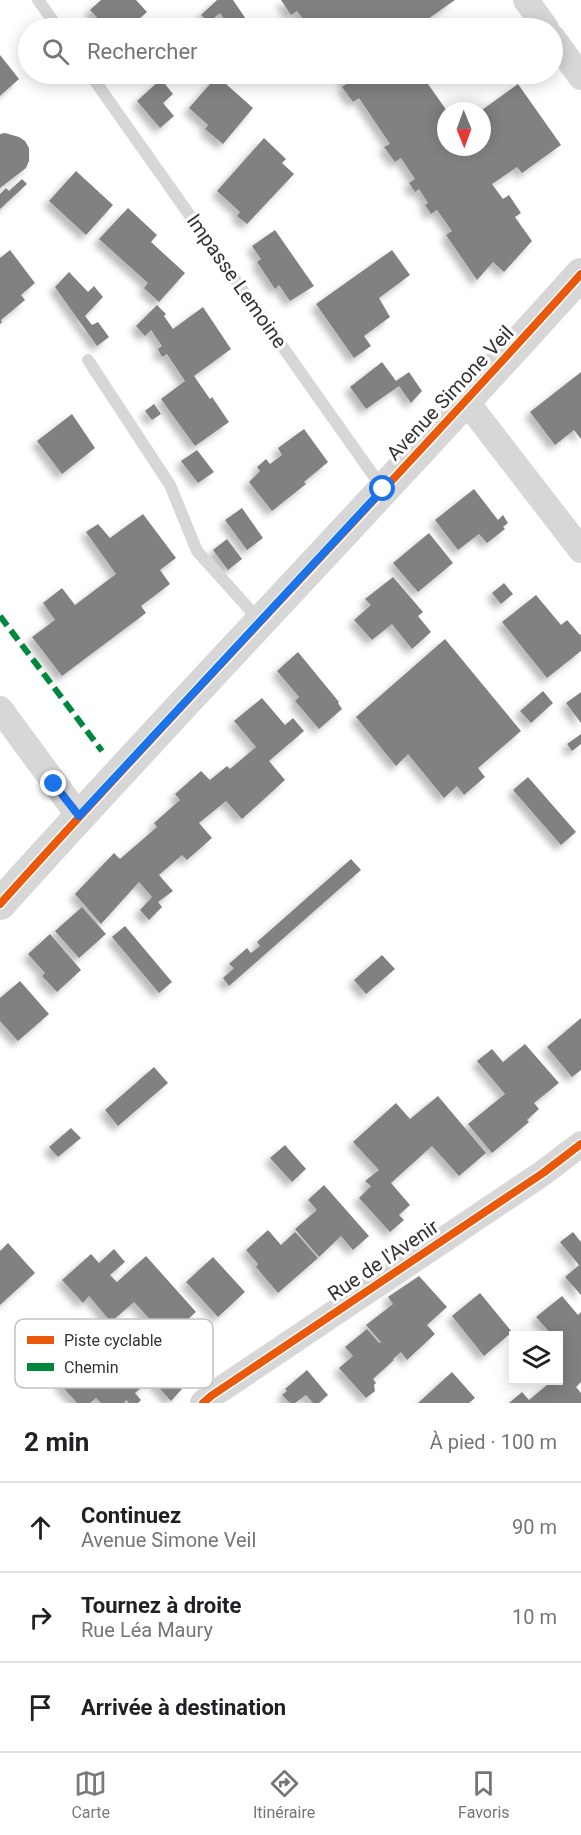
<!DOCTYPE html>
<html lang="fr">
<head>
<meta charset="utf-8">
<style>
  body { margin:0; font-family:Roboto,sans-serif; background:#f6f6f6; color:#202124 }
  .controls { position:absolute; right:18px; bottom:18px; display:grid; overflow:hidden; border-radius:0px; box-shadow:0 3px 15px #0003 }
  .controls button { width:54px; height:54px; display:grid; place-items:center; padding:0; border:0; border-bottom:2px solid #e0e0e0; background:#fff; color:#202124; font:30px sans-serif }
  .compass { position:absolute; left:437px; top:102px; width:54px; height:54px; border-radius:50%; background:#fff; box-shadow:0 3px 15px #0003; rotate:179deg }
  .stop { position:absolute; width:18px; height:18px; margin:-14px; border:4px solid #1a73e8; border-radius:50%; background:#fff }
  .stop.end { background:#1a73e8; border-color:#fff; box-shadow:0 2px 6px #0008 }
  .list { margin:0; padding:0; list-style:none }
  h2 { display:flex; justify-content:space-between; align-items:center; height:78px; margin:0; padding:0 24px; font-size:26px }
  h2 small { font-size:20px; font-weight:400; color:#757577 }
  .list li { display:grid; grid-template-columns:39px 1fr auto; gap:18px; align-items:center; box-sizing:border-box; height:90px; padding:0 24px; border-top:2px solid #e0e0e0 }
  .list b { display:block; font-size:22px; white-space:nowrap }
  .list p { margin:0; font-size:20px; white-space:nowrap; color:#757577 }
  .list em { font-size:20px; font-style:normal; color:#757577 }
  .icon { flex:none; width:33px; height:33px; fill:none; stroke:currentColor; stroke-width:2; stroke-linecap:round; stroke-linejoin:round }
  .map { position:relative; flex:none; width:581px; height:1403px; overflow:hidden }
  .search { position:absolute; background:#fff; box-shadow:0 3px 15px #0003; left:18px; right:18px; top:18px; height:66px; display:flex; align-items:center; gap:15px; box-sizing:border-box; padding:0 21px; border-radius:33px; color:#757577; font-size:22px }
  .sheet { height:348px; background:#fff }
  nav { display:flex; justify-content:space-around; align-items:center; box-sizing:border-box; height:84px; border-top:2px solid #e0e0e0; background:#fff; font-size:16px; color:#757577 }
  nav a { display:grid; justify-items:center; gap:3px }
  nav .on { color:#7a7a7a }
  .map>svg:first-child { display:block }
  .building { fill:#818181; filter:url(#shadow) }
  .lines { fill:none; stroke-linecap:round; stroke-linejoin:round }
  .service { stroke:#d7d7d7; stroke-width:12 }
  .minor { stroke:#d7d7d7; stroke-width:26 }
  .tertiary { stroke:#d7d7d7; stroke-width:32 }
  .quiet { stroke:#00873e; stroke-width:6; stroke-dasharray:12 6; stroke-linecap:butt }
  .cycleway-casing { stroke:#fff; stroke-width:11 }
  .cycleway { stroke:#e8590c; stroke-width:8 }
  .route { stroke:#1a73e8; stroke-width:8 }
  .labels { text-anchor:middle; stroke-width:6; stroke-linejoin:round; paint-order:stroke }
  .street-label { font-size:20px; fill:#333; stroke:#fff }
  .key { fill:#fff; stroke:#c2c2c2; stroke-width:1.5 }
  .key-label { font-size:16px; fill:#333 }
</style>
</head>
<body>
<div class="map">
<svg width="581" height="1403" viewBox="0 0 581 1403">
  <defs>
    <filter id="shadow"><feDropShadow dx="-5.5" dy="5.5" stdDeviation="3" flood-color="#0004"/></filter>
  </defs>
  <rect width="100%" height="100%" fill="#fff"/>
  <path class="building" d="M 101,0 L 136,0 L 147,12 L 129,28 L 107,28 L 90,10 Z
    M 217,0 L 233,0 L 252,28 L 231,28 L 220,13 L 209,22 L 201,15 Z
    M 281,0 L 455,0 L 415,28 L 310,28 L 297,11 L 291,15 Z
    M 0,55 L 19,79 L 0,96 Z
    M 341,74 L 421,74 L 447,111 L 446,147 L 482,147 L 482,110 L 518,84 L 561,145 L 522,173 L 517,167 L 492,184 L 503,199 L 509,195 L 521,213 L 515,217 L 532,241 L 504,272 L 493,262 L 477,280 L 446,235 L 452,231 L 437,210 L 431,214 L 425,205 L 428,203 L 419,189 L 415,192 L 409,183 L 415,179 L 401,158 L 395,162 L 384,147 L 390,144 L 359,98 L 353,102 L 342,87 L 348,83 Z
    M 217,76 L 253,108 L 223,144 L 205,129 L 208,125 L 189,108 Z
    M 161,79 L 173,94 L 163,103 L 174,116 L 160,128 L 137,101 Z
    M 5,133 L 19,137 L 25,141 L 29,148 L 29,161 L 26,168 L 0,188 L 0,134 Z
    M 264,138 L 286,159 L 282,163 L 294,174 L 247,224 L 237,216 L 240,212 L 217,191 Z
    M 76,171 L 113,205 L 86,235 L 49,201 Z
    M 22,179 L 27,184 L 0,209 L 0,194 L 6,188 L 9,191 Z
    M 128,208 L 157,235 L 151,242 L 185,273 L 159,302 L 144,288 L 148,283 L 99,239 Z
    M 275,230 L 314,286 L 290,301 L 279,285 L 275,289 L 257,262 L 261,259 L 252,246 Z
    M 10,250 L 35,283 L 21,295 L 25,300 L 1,320 L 2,322 L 0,324 L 0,258 Z
    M 392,250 L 410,275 L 379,298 L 390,317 L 364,336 L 371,346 L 354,358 L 316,304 Z
    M 69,272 L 88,292 L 94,286 L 103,297 L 85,316 L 92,325 L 98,322 L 109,337 L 97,346 L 55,287 Z
    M 157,305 L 166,314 L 164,316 L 173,329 L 203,307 L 231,349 L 194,376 L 210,399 L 212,397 L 229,422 L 195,446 L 161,399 L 185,381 L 167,354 L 162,357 L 158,349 L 162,346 L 151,330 L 145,336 L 136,326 Z
    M 382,362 L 396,381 L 409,372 L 422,391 L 411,403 L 399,386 L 366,409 L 350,387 Z
    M 581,372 L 581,439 L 574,430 L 555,445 L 530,412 Z
    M 154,404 L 161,414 L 152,420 L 145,411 Z
    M 72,414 L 95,448 L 62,474 L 37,441 Z
    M 304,429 L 328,462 L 304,482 L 306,484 L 272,511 L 249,482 L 260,471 L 257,467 L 266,459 L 270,464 L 282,455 L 278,448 Z
    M 197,450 L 214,472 L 198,483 L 181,461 Z
    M 474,489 L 498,520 L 503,515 L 508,523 L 503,527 L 505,529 L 487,543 L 479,534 L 458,550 L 435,520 Z
    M 242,508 L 263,538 L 247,550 L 225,520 Z
    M 143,514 L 176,558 L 160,570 L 170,584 L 141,606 L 146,613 L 62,676 L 32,637 L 55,620 L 43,603 L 62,588 L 75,605 L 116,574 L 86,532 L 98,524 L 110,538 Z
    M 429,533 L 453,563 L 418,592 L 393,563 Z
    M 227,539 L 242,559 L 228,570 L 213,550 Z
    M 393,577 L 423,612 L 418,616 L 431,632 L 412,649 L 392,624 L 372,640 L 354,620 L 371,605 L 365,599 Z
    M 504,583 L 513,594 L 501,604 L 492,593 Z
    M 536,595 L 561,625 L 567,620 L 580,635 L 581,634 L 581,651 L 547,678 L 502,622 Z
    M 445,639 L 521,731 L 478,768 L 485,777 L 464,795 L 457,786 L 444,798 L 408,754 L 396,766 L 356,717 Z
    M 298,652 L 339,702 L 338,703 L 342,709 L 319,729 L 295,701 L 299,697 L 277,671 Z
    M 543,691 L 553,703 L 531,723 L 520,711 Z
    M 581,692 L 581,723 L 566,703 Z
    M 262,698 L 285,725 L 293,718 L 304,731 L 269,761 L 285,780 L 242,819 L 226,801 L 199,823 L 212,838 L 187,860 L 182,855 L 159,875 L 173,891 L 158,902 L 162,907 L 149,920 L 140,910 L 152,897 L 139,882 L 101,924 L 75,894 L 114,853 L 120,859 L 157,827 L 154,823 L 180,800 L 175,794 L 201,771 L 210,780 L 227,766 L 230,769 L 256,747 L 234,721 Z
    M 581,734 L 581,744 L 572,751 L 567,744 Z
    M 528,777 L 576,832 L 561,845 L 513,790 Z
    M 351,859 L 361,870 L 229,986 L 223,978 L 234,968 L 229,964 L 247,948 L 251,953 L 260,946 L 257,942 Z
    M 82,907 L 106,934 L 79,958 L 55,931 Z
    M 125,926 L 172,982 L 159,993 L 112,937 Z
    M 50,934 L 81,970 L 57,992 L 42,976 L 45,973 L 28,954 Z
    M 382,955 L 395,969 L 366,994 L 354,980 Z
    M 20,981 L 49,1014 L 18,1041 L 0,1021 L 0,998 Z
    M 581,1018 L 581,1070 L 572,1077 L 547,1047 Z
    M 525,1044 L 559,1083 L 534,1103 L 539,1109 L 527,1120 L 529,1122 L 492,1153 L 468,1124 L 505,1094 L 477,1061 L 492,1049 L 503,1062 Z
    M 154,1067 L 168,1083 L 118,1126 L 105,1110 Z
    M 438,1096 L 486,1153 L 459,1176 L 432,1146 L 391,1183 L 410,1205 L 399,1215 L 404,1220 L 390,1232 L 359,1198 L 371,1186 L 365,1181 L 379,1170 L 353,1142 L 396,1103 L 410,1119 Z
    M 71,1128 L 81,1138 L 58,1157 L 49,1147 Z
    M 285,1145 L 306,1169 L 292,1182 L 270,1158 Z
    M 324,1185 L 369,1236 L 353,1250 L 341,1236 L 319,1257 L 295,1229 L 317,1210 L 308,1200 Z
    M 268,1230 L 281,1245 L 295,1232 L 318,1258 L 278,1293 L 256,1267 L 258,1264 L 246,1250 Z
    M 573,1232 L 581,1242 L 581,1295 L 565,1277 L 579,1265 L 560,1242 Z
    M 8,1243 L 35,1273 L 0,1305 L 0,1251 Z
    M 114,1249 L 125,1262 L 110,1275 L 117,1282 L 146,1256 L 196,1312 L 167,1338 L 134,1302 L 111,1322 L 89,1296 L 83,1303 L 62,1280 L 91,1254 L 99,1263 Z
    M 213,1257 L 245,1292 L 218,1317 L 186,1282 Z
    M 419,1276 L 447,1307 L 427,1325 L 435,1334 L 407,1360 L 401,1352 L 393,1359 L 394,1360 L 373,1379 L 376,1383 L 374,1385 L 375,1391 L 366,1398 L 339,1368 L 353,1356 L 345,1347 L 367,1329 L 379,1343 L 381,1342 L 366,1325 L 393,1304 L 388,1297 Z
    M 480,1293 L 512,1332 L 484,1356 L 452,1316 Z
    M 562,1296 L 578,1315 L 581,1312 L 581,1382 L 576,1387 L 581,1393 L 581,1403 L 509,1403 L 522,1392 L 529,1400 L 553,1380 L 558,1380 L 558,1376 L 563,1372 L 558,1366 L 558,1336 L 552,1335 L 536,1317 Z
    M 116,1340 L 129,1355 L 140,1344 L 182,1389 L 171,1401 L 151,1379 L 135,1393 L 141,1400 L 138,1403 L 129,1403 L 126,1400 L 124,1403 L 101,1403 L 96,1398 L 90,1403 L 77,1403 L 59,1383 L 72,1370 L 77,1376 Z
    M 307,1370 L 328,1395 L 319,1403 L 313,1403 L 306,1395 L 295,1403 L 290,1403 L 282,1395 L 287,1391 L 285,1389 Z
    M 452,1372 L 475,1398 L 469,1403 L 418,1403 Z"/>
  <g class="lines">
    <path class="service" d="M 38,0 L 58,28
      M 90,74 L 383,489
      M 88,360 L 170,485 L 197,551 L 260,621"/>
    <path class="minor" d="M 526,0 L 546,28
      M 552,37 L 581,77
      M 466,401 L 581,550
      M 0,709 L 79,816
      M 203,1403 L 211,1396 L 543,1173 L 581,1144"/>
    <path class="tertiary" d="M 0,904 C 191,692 390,487 581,274"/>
    <path class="quiet" d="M 0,616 L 102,751"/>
    <g class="cycleway-casing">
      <path id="cycleway" d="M 0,904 C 191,692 390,487 581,274
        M 203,1403 L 211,1396 L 543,1173 L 581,1144"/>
    </g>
    <use href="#cycleway" class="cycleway"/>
  </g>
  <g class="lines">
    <path class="route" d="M 54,784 L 79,816 L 383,489"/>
  </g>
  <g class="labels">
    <g class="street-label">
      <text transform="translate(237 281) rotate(55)" y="7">Impasse Lemoine</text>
      <text transform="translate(450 393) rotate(-47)" y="7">Avenue Simone Veil</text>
      <text transform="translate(383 1260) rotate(-34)" y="7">Rue de l'Avenir</text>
    </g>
  </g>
  <rect x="15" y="1319" width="198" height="69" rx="9" class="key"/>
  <rect x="27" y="1336" width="27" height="8" fill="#e8590c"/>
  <rect x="27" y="1363" width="27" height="8" fill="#00873e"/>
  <g class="key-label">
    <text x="64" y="1346">Piste cyclable</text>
    <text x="64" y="1373">Chemin</text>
  </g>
</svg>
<div class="controls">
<button><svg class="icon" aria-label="layers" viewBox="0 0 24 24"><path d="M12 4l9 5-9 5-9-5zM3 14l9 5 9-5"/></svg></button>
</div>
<svg class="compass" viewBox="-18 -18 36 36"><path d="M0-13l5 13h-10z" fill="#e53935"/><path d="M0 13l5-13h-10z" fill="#757577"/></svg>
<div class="stop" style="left:383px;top:489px"></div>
<div class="stop end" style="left:54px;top:784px"></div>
<div class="search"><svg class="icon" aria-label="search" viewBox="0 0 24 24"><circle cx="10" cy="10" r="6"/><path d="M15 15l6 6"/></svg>Rechercher</div>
</div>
<section class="sheet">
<h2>2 min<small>À pied · 100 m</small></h2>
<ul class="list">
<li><svg class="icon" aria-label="ahead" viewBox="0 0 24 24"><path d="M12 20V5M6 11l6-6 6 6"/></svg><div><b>Continuez</b><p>Avenue Simone Veil</p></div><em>90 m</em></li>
<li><svg class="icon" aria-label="right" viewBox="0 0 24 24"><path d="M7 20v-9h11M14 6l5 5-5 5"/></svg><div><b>Tournez à droite</b><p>Rue Léa Maury</p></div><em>10 m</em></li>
<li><svg class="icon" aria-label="arrive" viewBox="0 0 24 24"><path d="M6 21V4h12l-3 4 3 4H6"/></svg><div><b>Arrivée à destination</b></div></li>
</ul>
</section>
<nav>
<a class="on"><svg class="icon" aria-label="map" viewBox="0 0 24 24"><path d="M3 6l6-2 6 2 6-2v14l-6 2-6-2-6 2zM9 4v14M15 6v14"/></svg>Carte</a>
<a><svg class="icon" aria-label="directions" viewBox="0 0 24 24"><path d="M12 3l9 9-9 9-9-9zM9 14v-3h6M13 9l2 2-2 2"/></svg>Itinéraire</a>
<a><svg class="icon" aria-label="saved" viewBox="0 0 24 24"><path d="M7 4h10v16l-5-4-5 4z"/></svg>Favoris</a>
</nav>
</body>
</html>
